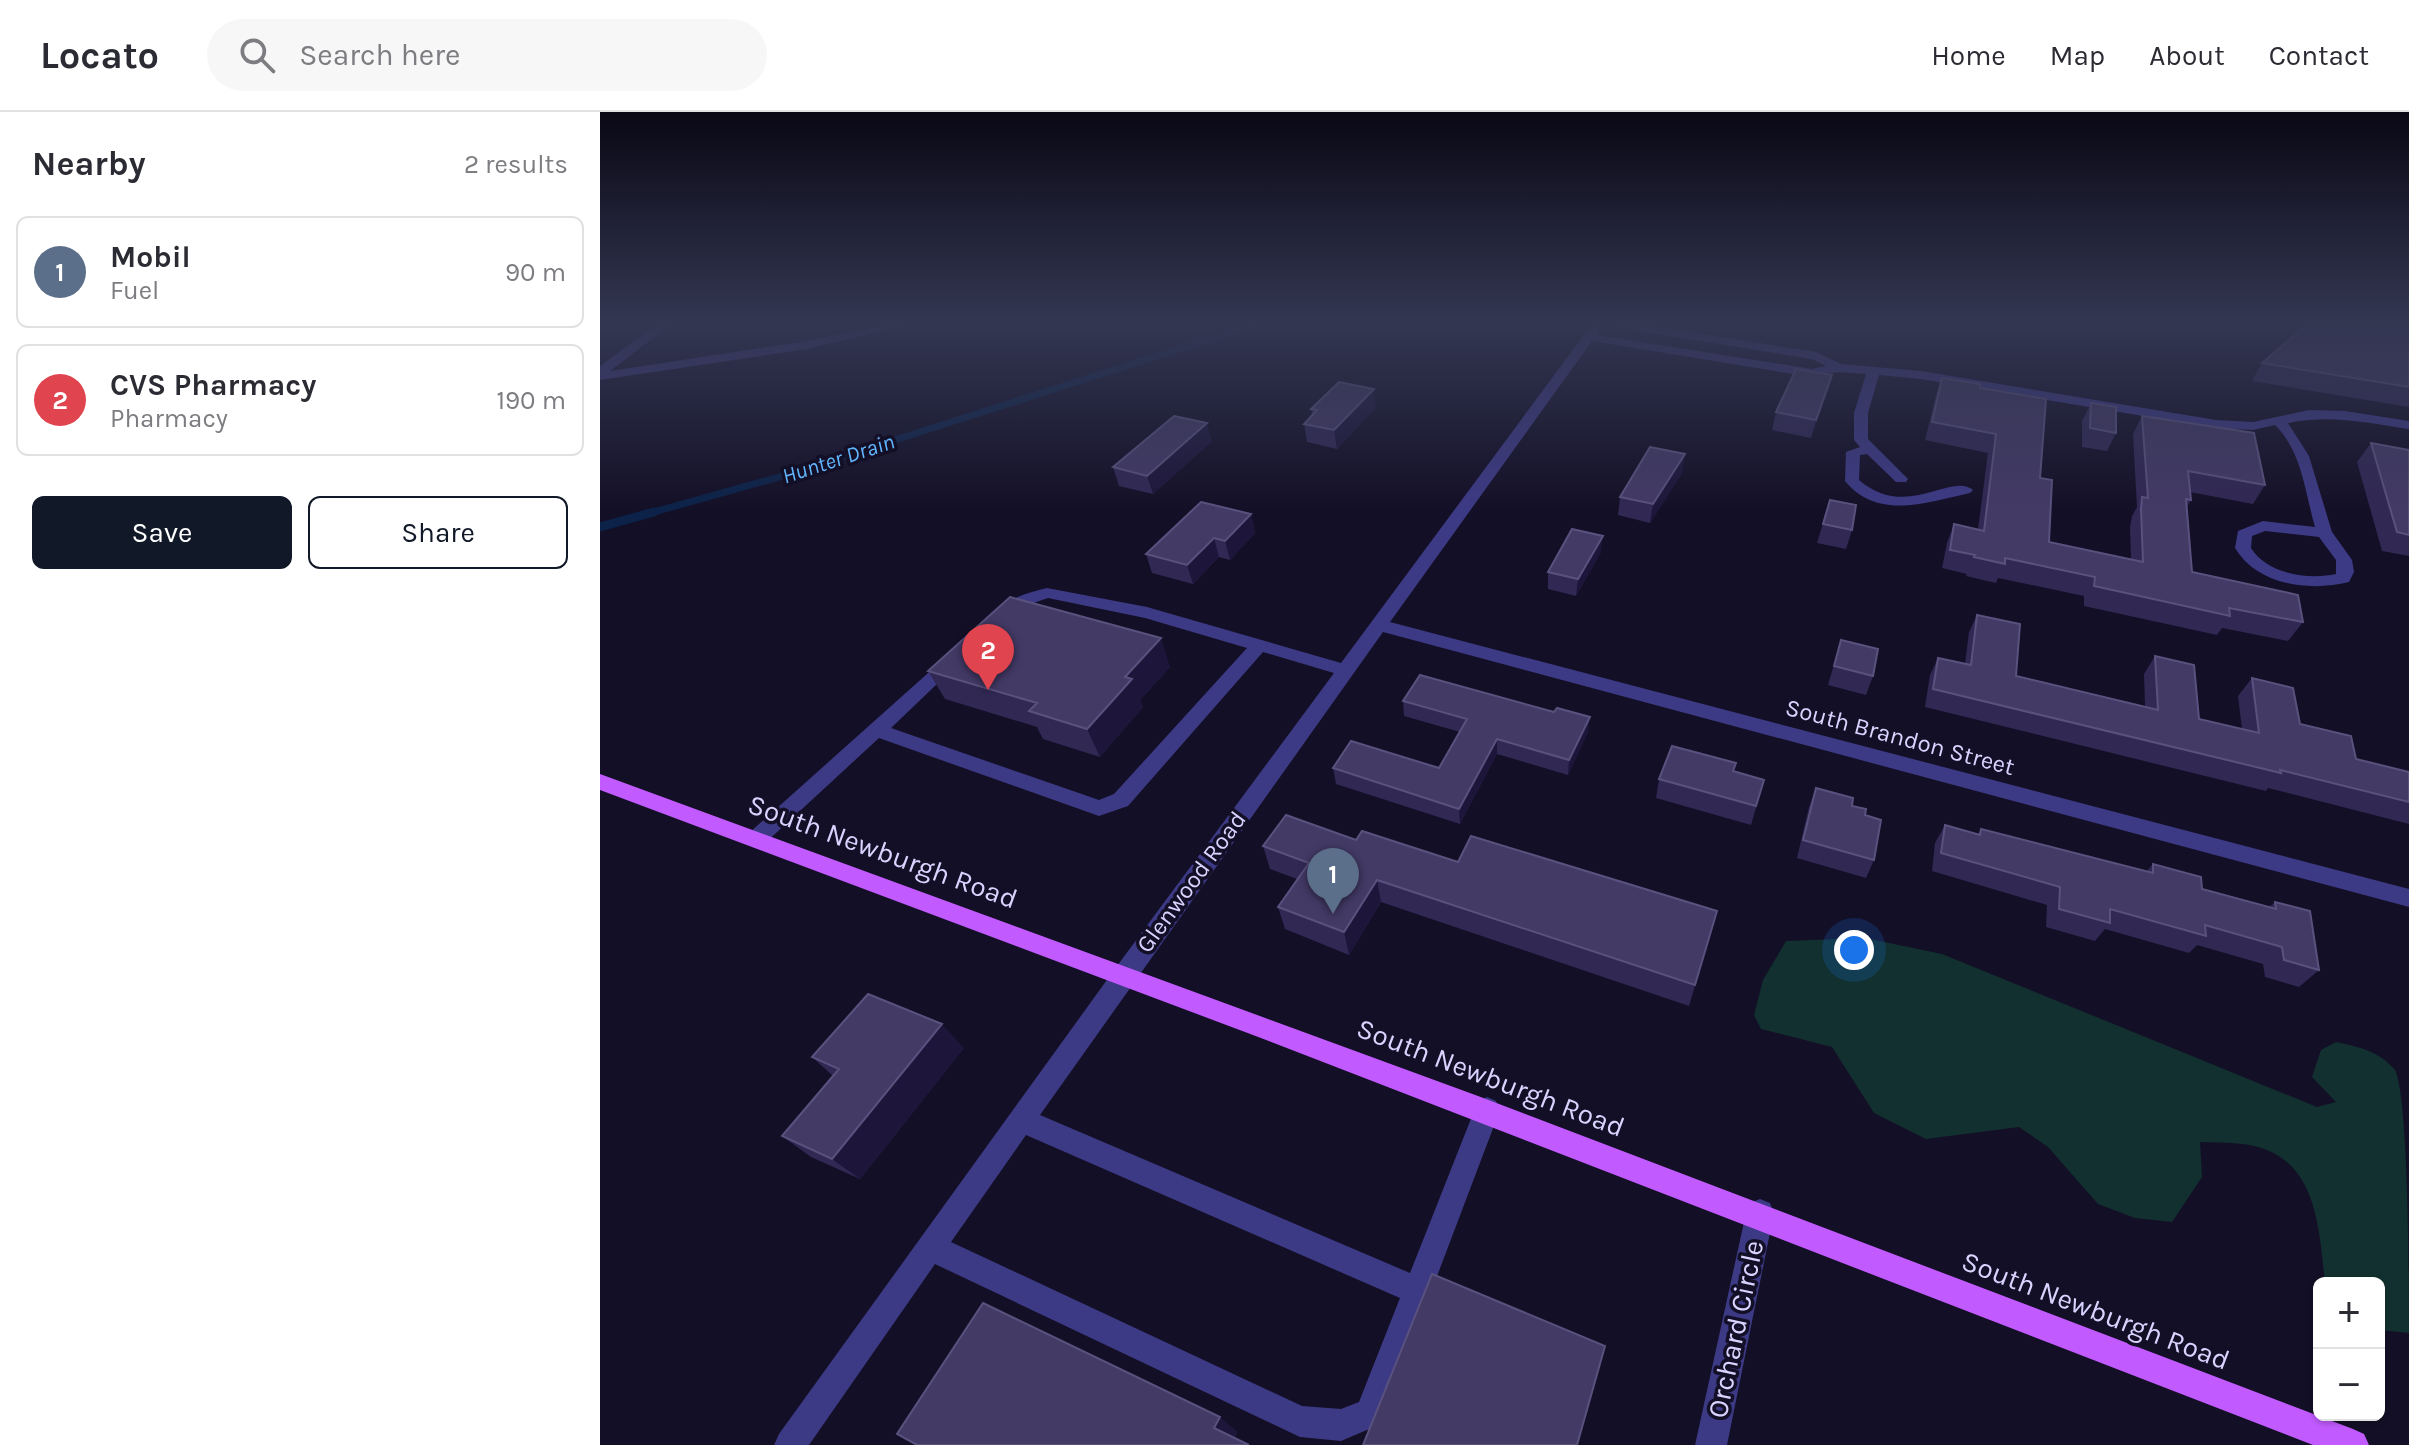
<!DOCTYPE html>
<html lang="en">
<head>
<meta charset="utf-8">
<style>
  body { margin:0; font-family:Karla,sans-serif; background:#f7f7f7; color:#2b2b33 }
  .controls { position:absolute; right:24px; bottom:24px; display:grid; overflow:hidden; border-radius:12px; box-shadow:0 2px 6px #0004 }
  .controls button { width:72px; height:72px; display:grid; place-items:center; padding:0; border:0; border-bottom:2px solid #e1e1e2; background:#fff; color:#2b2b33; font:40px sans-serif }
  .you { position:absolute; left:1254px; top:838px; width:28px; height:28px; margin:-20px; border:6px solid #fff; border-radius:50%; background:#1a73e8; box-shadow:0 0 0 12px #1a73e833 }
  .badge { display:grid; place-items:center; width:52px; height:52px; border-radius:50%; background:#111827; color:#fff; font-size:26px; font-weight:700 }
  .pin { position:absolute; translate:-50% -66px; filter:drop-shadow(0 2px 4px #0008) }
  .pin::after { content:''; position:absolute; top:42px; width:28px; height:24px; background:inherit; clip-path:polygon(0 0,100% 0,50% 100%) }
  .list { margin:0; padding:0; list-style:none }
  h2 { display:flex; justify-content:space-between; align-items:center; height:104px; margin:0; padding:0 32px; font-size:34px }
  h2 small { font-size:26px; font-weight:400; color:#7c7c81 }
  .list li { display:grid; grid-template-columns:52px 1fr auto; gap:24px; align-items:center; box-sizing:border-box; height:112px; margin:0 16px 16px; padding:0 16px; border:2px solid #e1e1e2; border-radius:12px }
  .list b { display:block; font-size:30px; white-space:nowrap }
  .list p { margin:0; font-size:26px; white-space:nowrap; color:#7c7c81 }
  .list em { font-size:26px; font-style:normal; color:#7c7c81 }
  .actions { display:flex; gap:16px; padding:24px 32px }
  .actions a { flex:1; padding:18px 0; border:2px solid #111827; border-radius:12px; text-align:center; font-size:28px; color:#111827 }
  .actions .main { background:#111827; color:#fff }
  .icon { flex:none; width:44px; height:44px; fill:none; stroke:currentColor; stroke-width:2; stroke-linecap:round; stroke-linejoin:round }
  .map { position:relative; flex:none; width:1809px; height:1333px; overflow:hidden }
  header { display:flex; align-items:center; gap:48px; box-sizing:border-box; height:112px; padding:0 40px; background:#fff; border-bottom:2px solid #e1e1e2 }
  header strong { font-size:38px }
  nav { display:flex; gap:44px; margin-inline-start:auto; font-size:28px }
  .search { width:560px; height:72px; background:#f7f7f7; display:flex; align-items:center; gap:20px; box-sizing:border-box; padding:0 28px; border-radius:44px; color:#7c7c81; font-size:30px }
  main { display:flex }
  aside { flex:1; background:#fff }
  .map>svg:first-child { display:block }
  .green { fill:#12302f }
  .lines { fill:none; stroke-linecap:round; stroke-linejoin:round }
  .stream-far1 { stroke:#0c2248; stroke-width:7 }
  .stream { stroke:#0c2248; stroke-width:9 }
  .minor { fill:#3d3a85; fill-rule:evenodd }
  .major { fill:#c25bff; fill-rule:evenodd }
  .wall { fill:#312854 }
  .shaded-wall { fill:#1d163a }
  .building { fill:#433a66; stroke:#5a527e; stroke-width:2 }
  .labels { text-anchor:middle; stroke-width:7; stroke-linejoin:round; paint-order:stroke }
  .far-water-label { font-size:22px; font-style:italic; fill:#62b6ff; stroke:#130f26 }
  .street-label { font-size:24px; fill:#d9d4ff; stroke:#130f26 }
  .near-street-label { font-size:28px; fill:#d9d4ff; stroke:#130f26 }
</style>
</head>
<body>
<header>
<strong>Locato</strong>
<div class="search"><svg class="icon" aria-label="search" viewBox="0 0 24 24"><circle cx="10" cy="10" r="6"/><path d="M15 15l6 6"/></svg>Search here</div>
<nav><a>Home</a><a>Map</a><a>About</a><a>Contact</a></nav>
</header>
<main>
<aside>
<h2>Nearby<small>2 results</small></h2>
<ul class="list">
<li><span class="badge" style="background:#5c6f8a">1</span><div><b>Mobil</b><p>Fuel</p></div><em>90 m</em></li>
<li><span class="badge" style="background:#e0444e">2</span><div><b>CVS Pharmacy</b><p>Pharmacy</p></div><em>190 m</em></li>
</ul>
<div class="actions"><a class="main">Save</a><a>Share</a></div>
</aside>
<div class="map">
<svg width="1809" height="1333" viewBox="0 0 1809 1333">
  <rect width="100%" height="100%" fill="#130f26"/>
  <path class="green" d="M 1265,826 L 1342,842 L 1717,995 L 1736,990 L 1712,965 L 1721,938 L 1736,930 C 1759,935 1779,939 1795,958 C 1809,986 1809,1176 1809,1221 L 1779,1218 L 1779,1171 L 1725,1171 C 1719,1115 1717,1045 1649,1033 C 1633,1030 1616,1031 1600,1030 L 1602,1065 L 1572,1110 L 1535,1106 L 1498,1092 L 1448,1035 L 1419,1015 L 1326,1027 L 1274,1001 L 1232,935 L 1161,917 L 1154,903 L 1163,868 L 1186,829 Z"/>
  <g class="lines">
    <path class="stream-far1" d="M 47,402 L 179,365 L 658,212"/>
    <path class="stream" d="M 0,415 L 54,400"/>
    <path class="minor" d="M 57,212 L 71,212 L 10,259 L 207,229 L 289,212 L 312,212 L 207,237 L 0,268 L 0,254 Z
      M 992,212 L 1004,212 L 997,223 L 1212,257 L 1226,254 L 1212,247 L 1020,216 L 1014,212 L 1042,212 L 1216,240 L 1241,252 L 1321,259 L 1616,308 L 1653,310 L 1709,298 L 1745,299 L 1809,309 L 1809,317 C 1768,311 1729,302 1688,311 L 1709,344 L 1732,420 L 1752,448 L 1754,460 L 1749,470 C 1709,480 1657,473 1635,436 L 1638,419 L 1663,409 L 1715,415 C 1705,381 1702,339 1675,313 L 1653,318 L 1616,316 L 1321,267 L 1279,263 L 1268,301 L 1268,327 L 1308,367 L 1306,370 L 1296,370 L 1267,342 L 1260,343 L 1259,368 C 1307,409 1350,360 1373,378 L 1370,381 C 1328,390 1278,409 1245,369 L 1246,340 L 1260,335 L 1254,328 L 1254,301 L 1266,262 L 1238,260 L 1212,265 L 992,229 L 790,510 L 1809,777 L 1809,795 L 783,520 L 440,1003 L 810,1161 L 878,989 L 887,985 L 896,989 L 900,998 L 781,1312 L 741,1329 L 700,1325 L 335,1152 L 209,1333 L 174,1333 L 179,1322 L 517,854 L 734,561 L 663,540 L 528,694 L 499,704 L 279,626 L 163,733 L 156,735 L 149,733 L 145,727 L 149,721 L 346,545 L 352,543 L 361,549 L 291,616 L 499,688 L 514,682 L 647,536 L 545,506 L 448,486 L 422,495 L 402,509 L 393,503 C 407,486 427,481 447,476 L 547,495 L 741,551 ZM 1665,419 L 1719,425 L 1736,448 L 1736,462 C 1708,468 1667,462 1651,436 L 1652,424 ZM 426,1023 L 800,1186 L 759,1290 L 741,1297 L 702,1294 L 351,1130 Z
      M 1160,1087 L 1170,1091 L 1174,1101 L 1127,1333 L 1095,1333 L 1146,1101 L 1150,1091 Z"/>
    <path class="major" d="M 0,662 L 878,984 L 1753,1317 L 1764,1322 L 1769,1333 L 1713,1333 L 653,923 L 0,678 Z"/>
  </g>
  <path class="wall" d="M 1809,212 L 1809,295 L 1652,269 L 1662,251 Z
    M 1232,263 L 1227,281 L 1211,326 L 1172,318 L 1176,300 Z
    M 1342,266 L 1380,276 L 1440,366 L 1449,430 L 1531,447 L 1530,415 L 1532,404 L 1537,395 L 1533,322 L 1542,304 L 1665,373 L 1653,392 L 1590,380 L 1591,388 L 1586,396 L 1592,460 L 1703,510 L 1688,529 L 1622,516 L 1617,523 L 1484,494 L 1484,484 L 1398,466 L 1396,471 L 1366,464 L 1367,462 L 1342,456 L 1347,431 L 1354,412 L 1378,417 L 1388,341 L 1325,328 L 1336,283 Z
    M 1491,291 L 1516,321 L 1507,339 L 1482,335 L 1482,309 Z
    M 776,295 L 737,337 L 707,330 L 704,312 L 712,303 L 711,297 Z
    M 612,329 L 553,382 L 519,374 L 513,355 Z
    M 1771,331 L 1809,338 L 1809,444 L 1782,439 L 1757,350 Z
    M 1082,361 L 1050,411 L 1018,403 L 1020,385 Z
    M 1230,388 L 1252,418 L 1246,437 L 1217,431 Z
    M 651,402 L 655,421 L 630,448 L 619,445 L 593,472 L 552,461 L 546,442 Z
    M 1001,440 L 976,484 L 948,477 L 948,460 Z
    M 1377,503 L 1416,564 L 1545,594 L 1544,562 L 1555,544 L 1599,607 L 1642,617 L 1638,584 L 1652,566 L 1700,612 L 1756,647 L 1809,660 L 1809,712 L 1668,676 L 1666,679 L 1325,595 L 1330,563 L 1338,546 L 1365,552 L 1369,520 Z
    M 1241,528 L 1273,564 L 1266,583 L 1228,573 Z
    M 570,555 L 540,588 L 543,595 L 500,645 L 443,627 L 437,615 L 345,587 L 328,559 Z
    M 803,589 L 988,620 L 968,663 L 897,642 L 860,712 L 736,672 L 733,656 L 839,656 L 860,620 L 804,604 Z
    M 1134,660 L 1164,668 L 1151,713 L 1056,686 L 1059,667 Z
    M 1216,676 L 1252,694 L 1274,748 L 1266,766 L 1197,746 L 1209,695 Z
    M 1345,713 L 1378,722 L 1381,717 L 1546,760 L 1553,752 L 1602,777 L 1669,795 L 1675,790 L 1719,858 L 1699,875 L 1665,865 L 1663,852 L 1597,833 L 1589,841 L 1505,817 L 1495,829 L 1446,815 L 1447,793 L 1332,759 L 1335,731 Z
    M 756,728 L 858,750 L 1117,799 L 1089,894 L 781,790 L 749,843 L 685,817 L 678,795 L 697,767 L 670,757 L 663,734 Z
    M 364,936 L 260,1067 L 211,1045 L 182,1024 L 233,964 L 212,945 Z"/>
  <path class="shaded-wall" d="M 1232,263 L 1227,281 L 1211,326 L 1216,308 Z
    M 774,277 L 776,295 L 737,337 L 734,318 Z
    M 607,311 L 612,329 L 553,382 L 547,364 Z
    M 1085,342 L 1082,361 L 1050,411 L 1053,392 Z
    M 651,402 L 655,421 L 630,448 L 625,429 Z
    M 1003,424 L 1001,440 L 976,484 L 978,467 Z
    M 614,426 L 619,445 L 593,472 L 587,453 Z
    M 561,526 L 570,555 L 540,588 L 543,595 L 500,645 L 487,617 L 525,565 Z
    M 990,605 L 988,620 L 968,663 L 969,648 Z
    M 897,627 L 897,642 L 860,712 L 859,697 Z
    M 777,768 L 781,790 L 749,843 L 744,820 Z
    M 342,912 L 364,936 L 260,1067 L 232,1047 Z
    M 620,1305 L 638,1320 L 632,1330 L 614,1316 Z"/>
  <path class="building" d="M 1707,212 L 1809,212 L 1809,275 L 1662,251 Z
    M 1196,257 L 1232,263 L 1216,308 L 1176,300 Z
    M 1342,266 L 1380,272 L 1380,276 L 1446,287 L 1440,366 L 1452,368 L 1449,430 L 1543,450 L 1541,397 L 1542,385 L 1548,386 L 1542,304 L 1654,321 L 1665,373 L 1588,359 L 1591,388 L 1586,387 L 1592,460 L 1698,483 L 1703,510 L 1629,496 L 1630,504 L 1494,474 L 1495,465 L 1405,446 L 1405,452 L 1374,445 L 1375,443 L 1350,438 L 1354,412 L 1384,419 L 1396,322 L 1332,310 Z
    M 739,270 L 774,277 L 734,318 L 704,312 L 717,298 L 711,297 Z
    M 1491,291 L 1516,295 L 1516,321 L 1490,316 Z
    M 574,304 L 607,311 L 547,364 L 513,355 Z
    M 1771,331 L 1809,338 L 1809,423 L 1797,420 Z
    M 1050,335 L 1085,342 L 1053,392 L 1020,385 Z
    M 1230,388 L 1256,393 L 1252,418 L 1223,412 Z
    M 601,390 L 651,402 L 625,429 L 614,426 L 587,453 L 546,442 Z
    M 972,417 L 1003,424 L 978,467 L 948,460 Z
    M 410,485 L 561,526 L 525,565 L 532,567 L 487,617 L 429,599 L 437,591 L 328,559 Z
    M 1377,503 L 1420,512 L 1416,564 L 1558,598 L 1555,544 L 1594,553 L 1599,607 L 1659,621 L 1652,566 L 1693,576 L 1700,612 L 1751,624 L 1756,647 L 1809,660 L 1809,690 L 1680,658 L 1681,661 L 1333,577 L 1338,546 L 1371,553 Z
    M 1241,528 L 1278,537 L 1273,564 L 1234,554 Z
    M 820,563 L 954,600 L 957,596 L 990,605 L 969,648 L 897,627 L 859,697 L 733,656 L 751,629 L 839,656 L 867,607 L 803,589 Z
    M 1072,634 L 1136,651 L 1133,659 L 1164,668 L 1156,694 L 1059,667 Z
    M 1216,676 L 1253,686 L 1252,694 L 1266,697 L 1265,703 L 1281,708 L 1274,748 L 1203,728 Z
    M 686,703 L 756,728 L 762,719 L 858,750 L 871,724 L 1117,799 L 1095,873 L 777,768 L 744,820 L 678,795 L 709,751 L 663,734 Z
    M 1345,713 L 1380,723 L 1381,717 L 1553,761 L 1553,752 L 1601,765 L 1602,777 L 1676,797 L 1675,790 L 1710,799 L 1719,858 L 1684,848 L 1682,835 L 1605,813 L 1606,824 L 1510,797 L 1510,811 L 1459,797 L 1460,775 L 1341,741 Z
    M 268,882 L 342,912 L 232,1047 L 182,1024 L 239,957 L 212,945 Z
    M 832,1162 L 1005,1234 L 977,1333 L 763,1333 Z
    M 383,1191 L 620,1305 L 614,1316 L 649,1333 L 317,1333 L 297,1322 Z"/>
  <linearGradient id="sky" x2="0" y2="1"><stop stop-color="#0a0815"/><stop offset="0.53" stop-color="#333752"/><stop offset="1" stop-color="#333752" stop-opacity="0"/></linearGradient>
  <rect width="1809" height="399" fill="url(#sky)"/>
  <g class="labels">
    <g class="far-water-label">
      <text transform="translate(238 346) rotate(-18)" y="8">Hunter Drain</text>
    </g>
    <g class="street-label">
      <text transform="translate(1300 625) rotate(15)" y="8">South Brandon Street</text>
      <text transform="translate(591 770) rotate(-54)" y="8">Glenwood Road</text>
    </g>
    <g class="near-street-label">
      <text transform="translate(283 739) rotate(20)" y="10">South Newburgh Road</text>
      <text transform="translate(891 965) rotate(21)" y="10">South Newburgh Road</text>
      <text transform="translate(1496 1198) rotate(21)" y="10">South Newburgh Road</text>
      <text transform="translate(1135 1217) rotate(-78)" y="10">Orchard Circle</text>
    </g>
  </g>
</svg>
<div class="controls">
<button>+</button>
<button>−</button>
</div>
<div class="you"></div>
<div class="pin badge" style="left:733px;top:802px;background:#5c6f8a">1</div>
<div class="pin badge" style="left:388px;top:578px;background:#e0444e">2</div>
</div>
</main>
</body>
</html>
